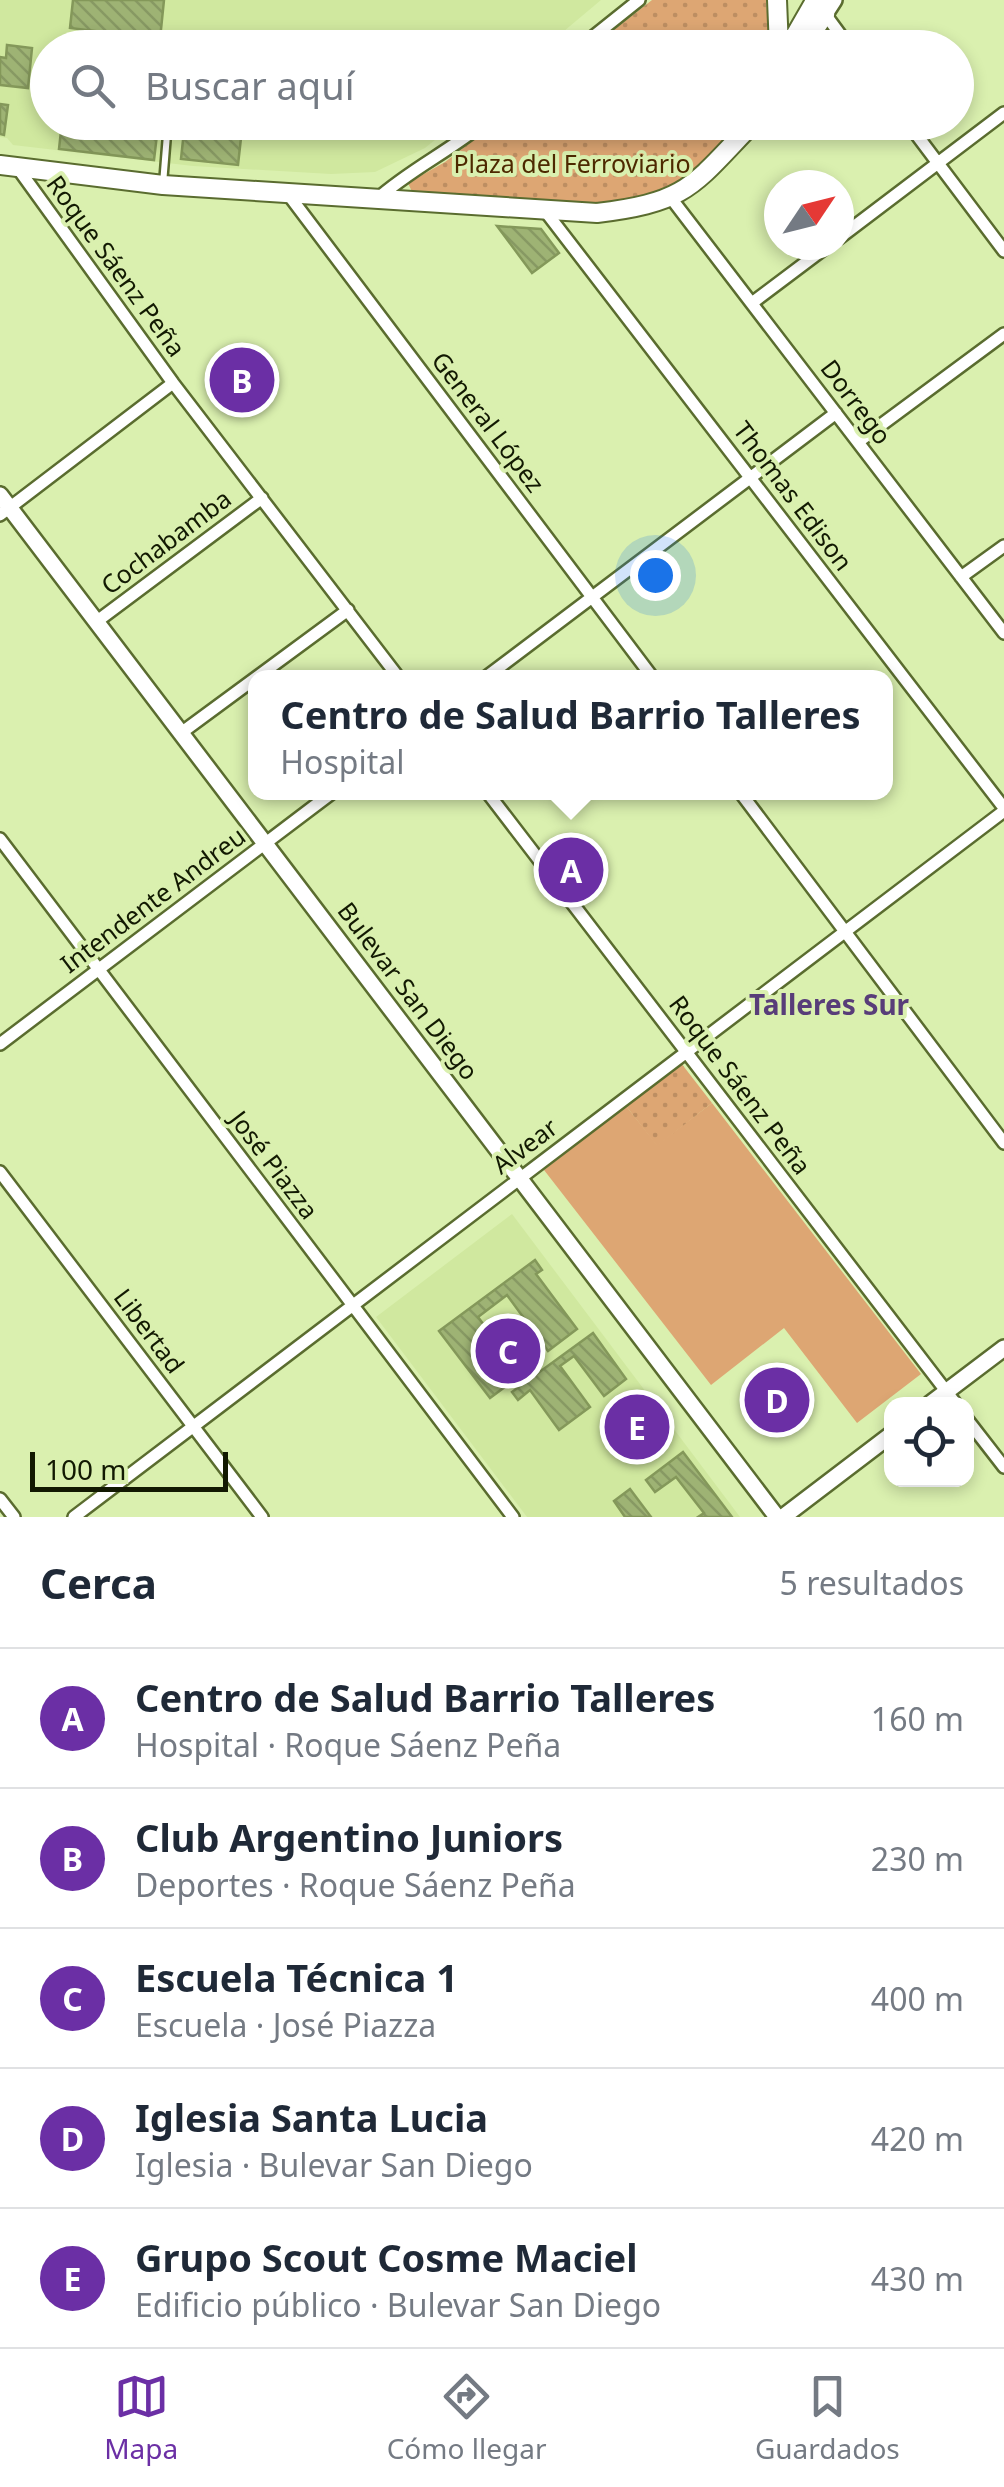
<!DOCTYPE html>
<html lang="es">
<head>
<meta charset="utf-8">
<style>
  body { margin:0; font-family:"Noto Sans",sans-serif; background:#f2f2f3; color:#1f2937 }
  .controls { position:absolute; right:30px; bottom:30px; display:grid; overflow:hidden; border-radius:20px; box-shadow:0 5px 15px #0003 }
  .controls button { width:90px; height:90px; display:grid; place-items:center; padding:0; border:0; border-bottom:2px solid #e0e1e3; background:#fff; color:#1f2937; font:50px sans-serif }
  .compass { position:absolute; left:764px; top:170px; width:90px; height:90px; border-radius:50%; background:#fff; box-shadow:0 5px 15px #0003; rotate:55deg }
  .scale { position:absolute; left:30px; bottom:25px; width:198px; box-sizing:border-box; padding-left:10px; border:5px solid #121902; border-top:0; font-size:28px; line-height:35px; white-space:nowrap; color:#121902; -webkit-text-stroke:8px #daf0af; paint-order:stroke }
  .you { position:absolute; left:655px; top:575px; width:35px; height:35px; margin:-25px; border:8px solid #fff; border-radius:50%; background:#1a73e8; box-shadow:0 0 0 15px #1a73e833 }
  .badge { display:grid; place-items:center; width:65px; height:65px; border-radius:50%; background:#6b2fa5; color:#fff; font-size:32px; font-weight:700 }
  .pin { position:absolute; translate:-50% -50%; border:5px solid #fff; box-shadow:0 2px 10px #0006 }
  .popup { position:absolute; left:248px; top:670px; width:645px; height:130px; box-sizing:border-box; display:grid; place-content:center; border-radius:20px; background:#fff; filter:drop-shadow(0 2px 8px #0005); font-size:32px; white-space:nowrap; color:#747a83 }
  .popup b { font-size:38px; color:#1f2937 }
  .popup::after { content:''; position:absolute; left:50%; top:100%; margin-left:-20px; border:20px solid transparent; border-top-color:#fff }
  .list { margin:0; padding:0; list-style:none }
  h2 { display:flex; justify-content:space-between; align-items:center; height:130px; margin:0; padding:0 40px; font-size:42px }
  h2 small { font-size:32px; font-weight:400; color:#747a83 }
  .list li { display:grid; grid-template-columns:65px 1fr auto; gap:30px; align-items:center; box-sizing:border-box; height:140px; padding:0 40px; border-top:2px solid #e0e1e3 }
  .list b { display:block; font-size:38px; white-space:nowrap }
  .list p { margin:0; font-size:32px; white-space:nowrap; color:#747a83 }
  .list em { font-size:32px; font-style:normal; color:#747a83 }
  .icon { flex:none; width:55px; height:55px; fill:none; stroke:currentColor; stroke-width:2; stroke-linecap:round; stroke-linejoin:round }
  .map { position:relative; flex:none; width:1004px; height:1517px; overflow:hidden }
  .search { position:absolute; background:#fff; box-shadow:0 5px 15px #0003; left:30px; right:30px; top:30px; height:110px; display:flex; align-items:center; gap:25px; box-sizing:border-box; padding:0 35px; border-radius:55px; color:#747a83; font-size:38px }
  .sheet { height:830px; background:#fff }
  nav { display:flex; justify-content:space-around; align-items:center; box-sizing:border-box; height:140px; border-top:2px solid #e0e1e3; background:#fff; font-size:28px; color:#747a83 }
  nav a { display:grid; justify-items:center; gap:5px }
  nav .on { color:#6b2fa5 }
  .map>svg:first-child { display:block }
  .built { fill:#d0e89f }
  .green { fill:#dda673 }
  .park { fill:url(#park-dots) }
  .building { fill:url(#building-back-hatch); stroke:#84985a; stroke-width:2.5 }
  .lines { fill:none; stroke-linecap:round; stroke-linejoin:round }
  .service-casing { stroke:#5a6c2f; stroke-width:11 }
  .minor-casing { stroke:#5a6c2f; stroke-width:16 }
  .tertiary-casing { stroke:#5a6c2f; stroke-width:20 }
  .secondary-casing { stroke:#5a6c2f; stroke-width:22 }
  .service { stroke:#fff; stroke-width:6 }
  .minor { stroke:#fff; stroke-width:11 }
  .tertiary { stroke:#fff; stroke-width:15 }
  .secondary { stroke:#fff; stroke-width:18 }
  .labels { text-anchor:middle; stroke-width:8; stroke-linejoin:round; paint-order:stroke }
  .park-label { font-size:25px; fill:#4d2900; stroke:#daf0af }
  .street-label { font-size:25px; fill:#121902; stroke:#daf0af }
  .neighbourhood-label { font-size:28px; font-weight:bold; fill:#583d79; stroke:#daf0af }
</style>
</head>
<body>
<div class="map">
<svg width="1004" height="1517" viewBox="0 0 1004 1517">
  <defs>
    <pattern id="park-dots" width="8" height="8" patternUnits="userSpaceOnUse" patternTransform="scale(2.5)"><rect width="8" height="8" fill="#dda673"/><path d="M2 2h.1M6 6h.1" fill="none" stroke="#bd8e62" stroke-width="1.8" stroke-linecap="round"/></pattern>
    <pattern id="building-back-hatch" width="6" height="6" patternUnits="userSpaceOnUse" patternTransform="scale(2.5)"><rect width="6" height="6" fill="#9eb374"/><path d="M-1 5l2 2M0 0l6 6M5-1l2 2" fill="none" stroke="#879963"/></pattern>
  </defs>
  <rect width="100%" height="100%" fill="#daf0af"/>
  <path class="built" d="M 0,0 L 601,0 L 545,47 L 48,48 L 48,122 L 456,123 L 425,148 L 375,172 L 331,174 L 193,166 L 13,145 L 7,138 L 0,137 Z
    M 512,1214 L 740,1517 L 527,1517 L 376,1317 Z"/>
  <path class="green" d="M 712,1103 L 921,1374 L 857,1423 L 784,1328 L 711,1385 L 544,1170 L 626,1106 L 657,1145 Z"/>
  <path class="park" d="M 652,0 L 766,0 L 770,47 L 591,48 Z
    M 496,123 L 737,123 C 672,237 521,201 413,194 L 408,183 L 445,162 Z
    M 681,1063 L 712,1103 L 657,1146 L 626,1106 Z"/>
  <path class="building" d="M 73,0 L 164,0 L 160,39 L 70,28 Z
    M 7,45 L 32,48 L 28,88 L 0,85 L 0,57 L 6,58 Z
    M 0,104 L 8,105 L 4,135 L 0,134 Z
    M 62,122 L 158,126 L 154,160 L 59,149 Z
    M 184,131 L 241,138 L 238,165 L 181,159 Z
    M 497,226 L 541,229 L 559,253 L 532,273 Z
    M 584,841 L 594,854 L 574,869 L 582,879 L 575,884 L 558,862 Z
    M 535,1260 L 542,1270 L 536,1274 L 577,1329 L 548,1351 L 507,1295 L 478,1317 L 521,1375 L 490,1398 L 439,1331 Z
    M 593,1333 L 626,1379 L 604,1396 L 574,1356 L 560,1366 L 590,1407 L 559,1430 L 530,1390 L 518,1400 L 512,1392 Z
    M 683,1452 L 732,1517 L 698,1517 L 704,1513 L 676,1477 L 655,1492 L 646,1480 Z
    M 630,1489 L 651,1517 L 625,1517 L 614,1501 Z"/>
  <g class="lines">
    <g class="service-casing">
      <path id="service" d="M 163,184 L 168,122"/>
    </g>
    <g class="minor-casing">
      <path id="minor" d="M 825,14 L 850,48
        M 579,48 L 639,0
        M 907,122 L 1004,251
        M 17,167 L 173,383 L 399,678
        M 288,194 L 653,678
        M 671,198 L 1004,633
        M 376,200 C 409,170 450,151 485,122
        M 546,212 L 1004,808
        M 839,238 L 1004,113
        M 752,303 L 829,245
        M 858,442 L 1004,334
        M 0,515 L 173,383
        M 961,577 L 1004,546
        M 96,622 L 262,498
        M 485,678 L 836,413
        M 181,733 L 348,610
        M 487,792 L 956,1404
        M 740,792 L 1004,1143
        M 0,839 L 513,1517
        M 0,1044 L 333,792
        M 0,1172 L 262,1517
        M 966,1418 L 1004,1467
        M 0,1499 L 14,1517
        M 74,1517 L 1004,811"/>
    </g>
    <g class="tertiary-casing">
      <path id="tertiary" d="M 825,14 L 834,0
        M 0,495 L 777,1517
        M 930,1404 L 1004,1348
        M 783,1517 L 892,1434"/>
    </g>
    <g class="secondary-casing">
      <path id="secondary" d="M 777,0 L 779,48
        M 788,48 L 815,1
        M 802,48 L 825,14 L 814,0
        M 0,165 L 163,185 L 597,213 C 689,202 693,185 754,122"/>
    </g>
    <use href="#service" class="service"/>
    <use href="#minor" class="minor"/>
    <use href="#tertiary" class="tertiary"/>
    <use href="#secondary" class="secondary"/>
  </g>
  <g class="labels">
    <g class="park-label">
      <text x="572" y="173">Plaza del Ferroviario</text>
    </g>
    <g class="street-label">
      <text transform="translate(116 266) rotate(54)" y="9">Roque Sáenz Peña</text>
      <text transform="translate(856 402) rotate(53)" y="9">Dorrego</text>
      <text transform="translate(488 422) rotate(53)" y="9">General López</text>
      <text transform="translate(793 496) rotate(53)" y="9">Thomas Edison</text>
      <text transform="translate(166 542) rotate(-37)" y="9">Cochabamba</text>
      <text transform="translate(153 900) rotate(-37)" y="9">Intendente Andreu</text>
      <text transform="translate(408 991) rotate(53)" y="9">Bulevar San Diego</text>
      <text transform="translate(740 1085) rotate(53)" y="9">Roque Sáenz Peña</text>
      <text transform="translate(525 1146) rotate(-37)" y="9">Alvear</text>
      <text transform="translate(274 1165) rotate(53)" y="9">José Piazza</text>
      <text transform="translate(149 1331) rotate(53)" y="9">Libertad</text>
    </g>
    <g class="neighbourhood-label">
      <text x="829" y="1015">Talleres Sur</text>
    </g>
  </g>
</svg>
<div class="controls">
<button><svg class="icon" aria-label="locate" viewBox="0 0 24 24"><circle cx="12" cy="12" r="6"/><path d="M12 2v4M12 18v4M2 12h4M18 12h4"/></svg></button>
</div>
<svg class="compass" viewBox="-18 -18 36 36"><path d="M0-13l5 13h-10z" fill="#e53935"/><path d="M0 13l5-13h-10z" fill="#747a83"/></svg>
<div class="scale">100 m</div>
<div class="you"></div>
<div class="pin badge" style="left:571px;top:870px">A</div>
<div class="popup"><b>Centro de Salud Barrio Talleres</b>Hospital</div>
<div class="pin badge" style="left:242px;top:380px">B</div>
<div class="pin badge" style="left:508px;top:1351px">C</div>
<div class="pin badge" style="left:777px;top:1400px">D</div>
<div class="pin badge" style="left:637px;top:1427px">E</div>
<div class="search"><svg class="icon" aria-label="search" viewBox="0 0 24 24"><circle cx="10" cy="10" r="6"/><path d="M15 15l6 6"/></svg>Buscar aquí</div>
</div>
<section class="sheet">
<h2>Cerca<small>5 resultados</small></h2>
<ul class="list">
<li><span class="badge">A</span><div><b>Centro de Salud Barrio Talleres</b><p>Hospital · Roque Sáenz Peña</p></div><em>160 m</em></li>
<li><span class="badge">B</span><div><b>Club Argentino Juniors</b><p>Deportes · Roque Sáenz Peña</p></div><em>230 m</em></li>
<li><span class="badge">C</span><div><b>Escuela Técnica 1</b><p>Escuela · José Piazza</p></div><em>400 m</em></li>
<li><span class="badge">D</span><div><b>Iglesia Santa Lucia</b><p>Iglesia · Bulevar San Diego</p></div><em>420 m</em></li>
<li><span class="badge">E</span><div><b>Grupo Scout Cosme Maciel</b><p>Edificio público · Bulevar San Diego</p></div><em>430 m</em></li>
</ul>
</section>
<nav>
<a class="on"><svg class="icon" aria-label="map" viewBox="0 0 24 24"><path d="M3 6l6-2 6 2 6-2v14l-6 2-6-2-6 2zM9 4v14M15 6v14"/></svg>Mapa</a>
<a><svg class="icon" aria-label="directions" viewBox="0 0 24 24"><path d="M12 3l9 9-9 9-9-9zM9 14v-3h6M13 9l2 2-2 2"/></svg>Cómo llegar</a>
<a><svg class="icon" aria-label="saved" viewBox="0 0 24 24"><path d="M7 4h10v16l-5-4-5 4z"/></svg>Guardados</a>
</nav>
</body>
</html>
